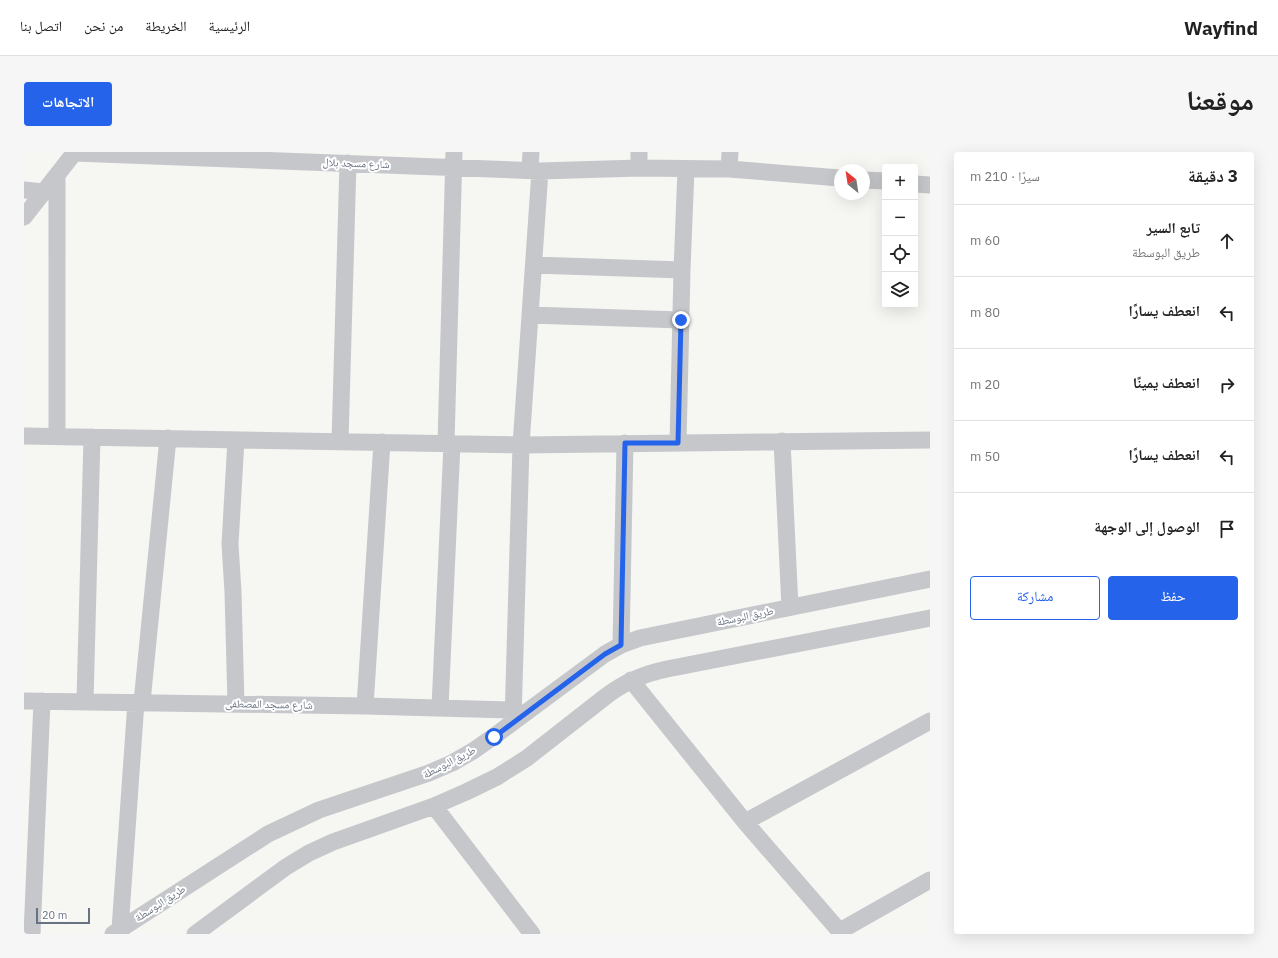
<!DOCTYPE html>
<html lang="ar">
<head>
<meta charset="utf-8">
<style>
  body { margin:0; font-family:"IBM Plex Sans","Noto Naskh Arabic",sans-serif; background:#f6f6f6; color:#222; direction:rtl }
  .controls { position:absolute; right:12px; top:12px; display:grid; overflow:hidden; border-radius:4px; box-shadow:0 4px 16px #0002 }
  .controls button { width:36px; height:36px; display:grid; place-items:center; padding:0; border:0; border-bottom:1px solid #e0e0e0; background:#fff; color:#222; font:20px sans-serif }
  .compass { position:absolute; left:810px; top:12px; width:36px; height:36px; border-radius:50%; background:#fff; box-shadow:0 4px 16px #0002; rotate:330deg }
  .scale { position:absolute; left:12px; bottom:10px; width:54px; box-sizing:border-box; padding-left:4px; border:2px solid #677282; border-top:0; font-size:11px; line-height:14px; white-space:nowrap; color:#677282; -webkit-text-stroke:3px #fff; paint-order:stroke }
  .stop { position:absolute; width:12px; height:12px; margin:-9px; border:3px solid #2563eb; border-radius:50%; background:#fff }
  .stop.end { background:#2563eb; border-color:#fff; box-shadow:0 1px 4px #0008 }
  .list { margin:0; padding:0; list-style:none }
  h2 { display:flex; justify-content:space-between; align-items:center; height:52px; margin:0; padding:0 16px; font-size:17px }
  h2 small { font-size:13px; font-weight:400; color:#767676 }
  .list li { display:grid; grid-template-columns:26px 1fr auto; gap:12px; align-items:center; box-sizing:border-box; height:72px; padding:0 16px; border-top:1px solid #e0e0e0 }
  .list b { display:block; font-size:15px; white-space:nowrap }
  .list p { margin:0; font-size:13px; white-space:nowrap; color:#767676 }
  .list em { font-size:13px; font-style:normal; color:#767676 }
  .actions { display:flex; gap:8px; padding:12px 16px }
  .actions a { flex:1; padding:9px 0; border:1px solid #2563eb; border-radius:4px; text-align:center; font-size:14px; color:#2563eb }
  .actions .main { background:#2563eb; color:#fff }
  .icon { flex:none; width:22px; height:22px; fill:none; stroke:currentColor; stroke-width:2; stroke-linecap:round; stroke-linejoin:round }
  .map { position:relative; flex:none; width:906px; height:782px; overflow:hidden; direction:ltr; border-radius:4px }
  header { display:flex; align-items:center; gap:24px; box-sizing:border-box; height:56px; padding:0 20px; background:#fff; border-bottom:1px solid #e0e0e0 }
  header strong { font-size:19px }
  nav { display:flex; gap:22px; margin-inline-start:auto; font-size:14px }
  .intro { display:flex; align-items:center; justify-content:space-between; box-sizing:border-box; height:96px; padding:0 24px }
  h1 { margin:0; font-size:28px }
  .button { padding:10px 18px; border-radius:4px; background:#2563eb; color:#fff; font-size:14px; font-weight:700 }
  main { display:flex; gap:24px; padding:0 24px }
  aside { flex:1; background:#fff; border-radius:4px; box-shadow:0 4px 16px #0002 }
  .map>svg:first-child { display:block }
  .lines { fill:none; stroke-linecap:round; stroke-linejoin:round }
  .minor { stroke:#c5c7cb; stroke-width:17 }
  .route { stroke:#2563eb; stroke-width:5 }
  .labels { text-anchor:middle; stroke-width:4; stroke-linejoin:round; paint-order:stroke }
  .street-label { font-size:11px; fill:#677282; stroke:#fff }
</style>
</head>
<body>
<header>
<strong>Wayfind</strong>
<nav><a>الرئيسية</a><a>الخريطة</a><a>من نحن</a><a>اتصل بنا</a></nav>
</header>
<div class="intro"><h1>موقعنا</h1><a class="button">الاتجاهات</a></div>
<main>
<aside>
<h2>3 دقيقة<small>سيرًا · 210 m</small></h2>
<ul class="list">
<li><svg class="icon" aria-label="ahead" viewBox="0 0 24 24"><path d="M12 20V5M6 11l6-6 6 6"/></svg><div><b>تابع السير</b><p>طريق البوسطة</p></div><em>60 m</em></li>
<li><svg class="icon" aria-label="left" viewBox="0 0 24 24"><path d="M17 20v-9H6M10 6l-5 5 5 5"/></svg><div><b>انعطف يسارًا</b></div><em>80 m</em></li>
<li><svg class="icon" aria-label="right" viewBox="0 0 24 24"><path d="M7 20v-9h11M14 6l5 5-5 5"/></svg><div><b>انعطف يمينًا</b></div><em>20 m</em></li>
<li><svg class="icon" aria-label="left" viewBox="0 0 24 24"><path d="M17 20v-9H6M10 6l-5 5 5 5"/></svg><div><b>انعطف يسارًا</b></div><em>50 m</em></li>
<li><svg class="icon" aria-label="arrive" viewBox="0 0 24 24"><path d="M6 21V4h12l-3 4 3 4H6"/></svg><div><b>الوصول إلى الوجهة</b></div></li>
</ul>
<div class="actions"><a class="main">حفظ</a><a>مشاركة</a></div>
</aside>
<div class="map">
<svg width="906" height="782" viewBox="0 0 906 782">
  <rect width="100%" height="100%" fill="#f6f6f3"/>
  <g class="lines">
    <path class="minor" d="M 51,1 L 516,19 L 615,16 L 705,17 L 816,26
      M 615,16 L 615,0
      M 705,17 L 706,0
      M 506,18 L 507,0
      M 840,28 L 861,29
      M 891,32 L 906,33
      M 0,38 L 20,40
      M 0,65 L 51,0
      M 510,113 L 658,118
      M 506,163 L 657,168
      M 0,284 L 497,293 L 906,288
      M 33,284 L 33,23
      M 212,288 L 206,392 L 209,440 L 212,552
      M 316,289 L 324,11
      M 758,289 L 766,455
      M 422,291 L 430,0
      M 654,291 L 658,118 L 662,17
      M 597,493 L 601,291
      M 607,528 L 721,670 L 818,782
      M 0,549 L 341,554 L 489,558
      M 61,549 L 68,285
      M 118,550 L 144,286
      M 341,554 L 358,290
      M 416,555 L 428,292
      M 489,569 L 497,293 L 516,19
      M 410,654 L 508,782
      M 721,670 L 906,569
      M 96,777 L 112,550
      M 816,779 L 906,728
      M 8,782 L 18,549
      M 89,782 L 244,682 L 295,658 L 405,621 L 428,611 L 449,599 L 469,585 L 581,502 L 597,493 L 616,486 L 906,427
      M 171,782 L 262,715 L 285,701 L 309,690 L 410,654 L 442,640 L 473,625 L 503,606 L 581,545 C 600,530 619,522 643,517 L 906,466"/>
  </g>
  <g class="lines">
    <path class="route" d="M 470,585 L 581,502 L 597,493 L 601,291 L 654,291 L 657,168"/>
  </g>
  <g class="labels">
    <g class="street-label">
      <text transform="translate(332 11) rotate(2)" y="4">شارع مسجد بلال</text>
      <text transform="translate(721 464) rotate(-12)" y="4">طريق البوسطة</text>
      <text transform="translate(245 552) rotate(1)" y="4">شارع مسجد المصطفى</text>
      <text transform="translate(425 610) rotate(-27)" y="4">طريق البوسطة</text>
      <text transform="translate(136 751) rotate(-33)" y="4">طريق البوسطة</text>
    </g>
  </g>
</svg>
<div class="controls">
<button>+</button>
<button>−</button>
<button><svg class="icon" aria-label="locate" viewBox="0 0 24 24"><circle cx="12" cy="12" r="6"/><path d="M12 2v4M12 18v4M2 12h4M18 12h4"/></svg></button>
<button><svg class="icon" aria-label="layers" viewBox="0 0 24 24"><path d="M12 4l9 5-9 5-9-5zM3 14l9 5 9-5"/></svg></button>
</div>
<svg class="compass" viewBox="-18 -18 36 36"><path d="M0-13l5 13h-10z" fill="#e53935"/><path d="M0 13l5-13h-10z" fill="#767676"/></svg>
<div class="scale">20 m</div>
<div class="stop" style="left:470px;top:585px"></div>
<div class="stop end" style="left:657px;top:168px"></div>
</div>
</main>
</body>
</html>
